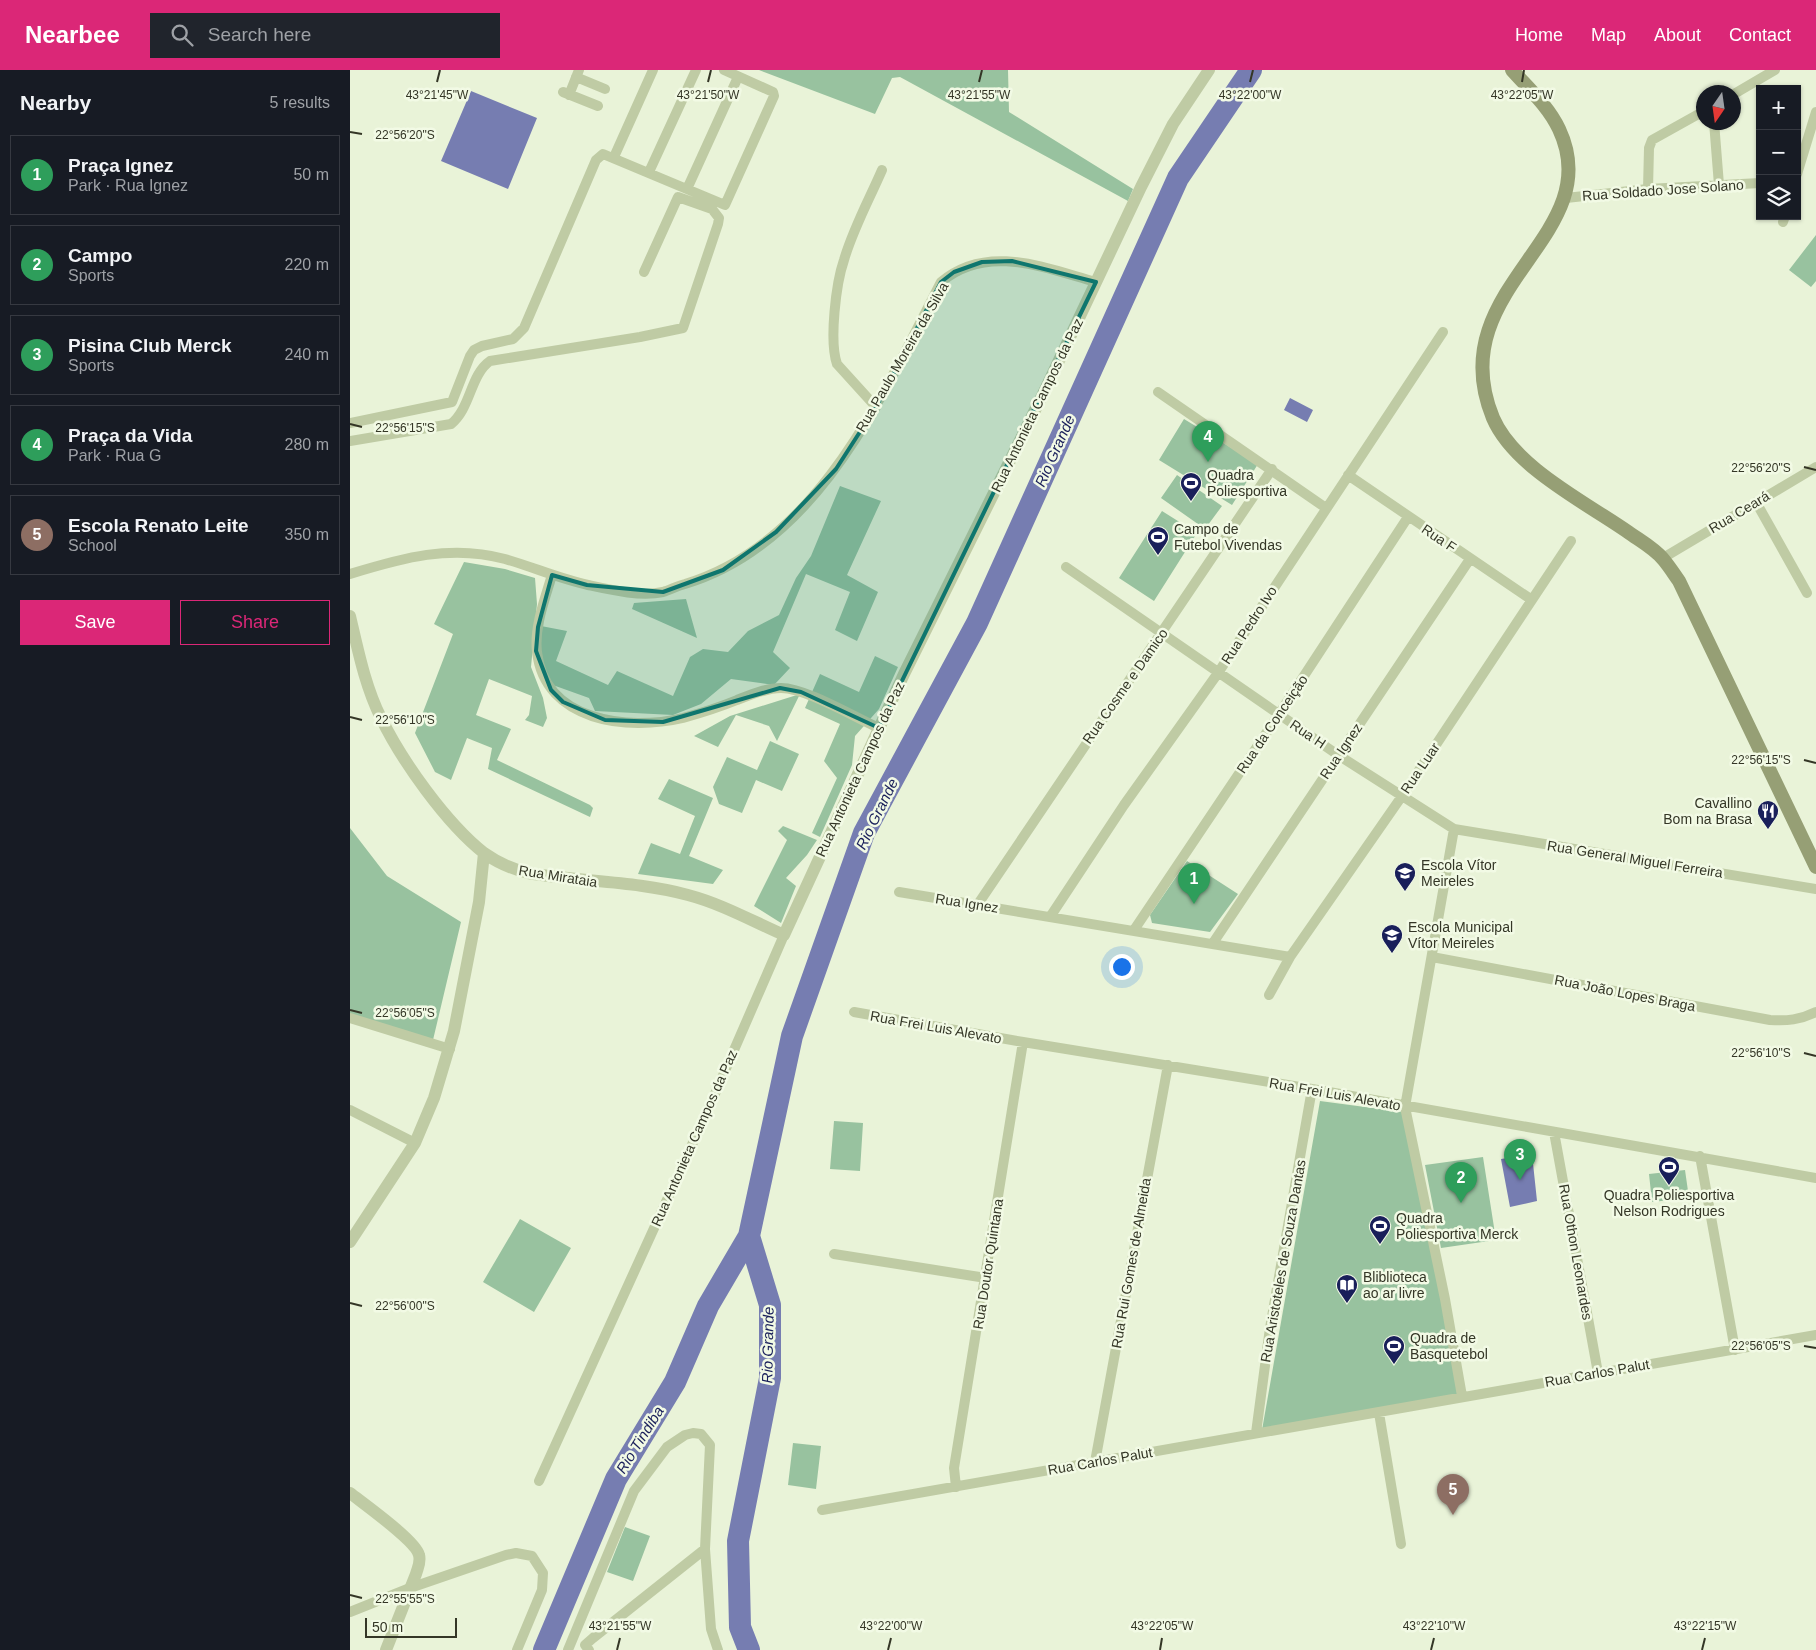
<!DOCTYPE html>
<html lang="en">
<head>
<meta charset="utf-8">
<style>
  body { margin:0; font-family:Arial,sans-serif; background:#20242c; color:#f1f3f6 }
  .controls { position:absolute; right:15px; top:15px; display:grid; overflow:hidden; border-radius:0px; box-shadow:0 1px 4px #0004 }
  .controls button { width:45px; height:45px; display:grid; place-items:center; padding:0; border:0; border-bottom:1px solid #363941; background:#171b24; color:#f1f3f6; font:25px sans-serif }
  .compass { position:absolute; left:1346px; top:15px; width:45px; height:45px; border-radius:50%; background:#171b24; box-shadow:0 1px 4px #0004; rotate:193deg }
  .scale { position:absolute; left:15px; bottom:12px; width:92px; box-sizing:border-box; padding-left:5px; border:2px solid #343626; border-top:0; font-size:14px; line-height:18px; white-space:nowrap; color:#343626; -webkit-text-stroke:4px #f2fae5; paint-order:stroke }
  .you { position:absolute; left:771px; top:896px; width:18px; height:18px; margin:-12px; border:4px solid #fff; border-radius:50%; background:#1a73e8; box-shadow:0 0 0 8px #1a73e833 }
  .badge { display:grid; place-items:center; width:32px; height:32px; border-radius:50%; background:#db2777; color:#fff; font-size:16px; font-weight:700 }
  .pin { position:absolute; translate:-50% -41px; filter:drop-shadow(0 1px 2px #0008) }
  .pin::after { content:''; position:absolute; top:26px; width:18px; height:15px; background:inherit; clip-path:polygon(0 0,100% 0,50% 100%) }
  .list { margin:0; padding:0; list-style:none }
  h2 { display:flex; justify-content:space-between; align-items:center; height:65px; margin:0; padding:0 20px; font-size:21px }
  h2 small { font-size:16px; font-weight:400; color:#9ea1a6 }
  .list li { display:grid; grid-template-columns:32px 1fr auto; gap:15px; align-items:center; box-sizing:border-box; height:80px; margin:0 10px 10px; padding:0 10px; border:1px solid #363941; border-radius:0px }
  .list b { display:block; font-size:19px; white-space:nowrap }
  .list p { margin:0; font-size:16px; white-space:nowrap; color:#9ea1a6 }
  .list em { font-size:16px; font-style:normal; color:#9ea1a6 }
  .actions { display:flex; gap:10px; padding:15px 20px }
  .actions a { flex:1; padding:11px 0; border:1px solid #db2777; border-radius:0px; text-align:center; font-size:18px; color:#db2777 }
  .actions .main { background:#db2777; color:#fff }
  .icon { flex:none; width:28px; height:28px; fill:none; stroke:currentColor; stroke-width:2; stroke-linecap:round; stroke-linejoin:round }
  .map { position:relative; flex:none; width:1466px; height:1580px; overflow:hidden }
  header { display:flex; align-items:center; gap:30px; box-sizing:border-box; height:70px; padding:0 25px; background:#db2777; color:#fff }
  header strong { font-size:24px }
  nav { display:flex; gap:28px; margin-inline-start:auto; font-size:18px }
  .search { width:350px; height:45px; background:#20242c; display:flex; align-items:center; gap:12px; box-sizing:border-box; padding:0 18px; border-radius:0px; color:#9ea1a6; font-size:19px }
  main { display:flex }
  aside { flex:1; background:#171b24 }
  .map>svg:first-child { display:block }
  .green { fill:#98c29f }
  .water { fill:#767db1 }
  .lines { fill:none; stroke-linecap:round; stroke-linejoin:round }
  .river { stroke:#767db1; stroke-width:22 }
  .minor { stroke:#bfcba4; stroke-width:10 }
  .tertiary { stroke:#bfcba4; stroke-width:12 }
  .secondary { stroke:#969f75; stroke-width:14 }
  .marked { fill:#0f766e; fill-opacity:0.2; stroke:#0f766e; stroke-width:4; stroke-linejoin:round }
  .ticks { fill:none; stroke:#343626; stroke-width:2 }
  .labels { text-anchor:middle; stroke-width:5; stroke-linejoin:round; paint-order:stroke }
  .street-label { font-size:14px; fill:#343626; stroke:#f2fae5 }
  .poi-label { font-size:14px; fill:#343626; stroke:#f2fae5; text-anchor:start }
  .water-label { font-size:15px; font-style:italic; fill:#191f5a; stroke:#f2fae5 }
  .ticks-label { font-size:12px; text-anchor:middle; fill:#343626; stroke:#f2fae5; stroke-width:5; stroke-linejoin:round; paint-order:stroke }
</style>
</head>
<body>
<header>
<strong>Nearbee</strong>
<div class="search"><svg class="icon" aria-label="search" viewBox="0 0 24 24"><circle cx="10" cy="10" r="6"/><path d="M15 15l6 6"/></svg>Search here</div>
<nav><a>Home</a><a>Map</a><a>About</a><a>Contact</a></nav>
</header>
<main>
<aside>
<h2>Nearby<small>5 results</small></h2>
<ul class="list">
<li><span class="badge" style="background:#2e9e5b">1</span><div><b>Praça Ignez</b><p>Park · Rua Ignez</p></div><em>50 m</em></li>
<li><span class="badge" style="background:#2e9e5b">2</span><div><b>Campo</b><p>Sports</p></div><em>220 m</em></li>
<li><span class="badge" style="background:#2e9e5b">3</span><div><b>Pisina Club Merck</b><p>Sports</p></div><em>240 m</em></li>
<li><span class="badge" style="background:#2e9e5b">4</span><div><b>Praça da Vida</b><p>Park · Rua G</p></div><em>280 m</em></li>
<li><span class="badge" style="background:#8d6e63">5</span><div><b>Escola Renato Leite</b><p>School</p></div><em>350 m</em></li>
</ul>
<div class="actions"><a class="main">Save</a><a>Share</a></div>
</aside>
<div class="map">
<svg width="1466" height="1580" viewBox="0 0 1466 1580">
  <rect width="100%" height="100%" fill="#e9f3d8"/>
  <path class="green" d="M 409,0 L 658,0 L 659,42 L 783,119 L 778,131 L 550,7 L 542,8 L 525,44 Z
    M 1466,165 L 1466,211 L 1461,217 L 1439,200 Z
    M 834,349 L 908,394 L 882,435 L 809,390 Z
    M 827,405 L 872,436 L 855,459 L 811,428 Z
    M 490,416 L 531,431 L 497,505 L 528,522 L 507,571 L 485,560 L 500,522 L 456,504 L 423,582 L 440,598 L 424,615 L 381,609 L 351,634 L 323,645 L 245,641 L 239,628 L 200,614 L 190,581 L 191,556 L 217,561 L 206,591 L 258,615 L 267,601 L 323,626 L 340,587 L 353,579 L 378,582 L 398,561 L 429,545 L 446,508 L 461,486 Z
    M 812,441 L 847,463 L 804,531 L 769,508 Z
    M 114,492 L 155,499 L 185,508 L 187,534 L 181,597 L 193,628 L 197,648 L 193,657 L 175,650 L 179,645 L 182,626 L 139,609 L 126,645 L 161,659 L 147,690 L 240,735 L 243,738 L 240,747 L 138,699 L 142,678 L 117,668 L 101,710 L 85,702 L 65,663 L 103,564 L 84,554 Z
    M 336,529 L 347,568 L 282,539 L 284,533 Z
    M 525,586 L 548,597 L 529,639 L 505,666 L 502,695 L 470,767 L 462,763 L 487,708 L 474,691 L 490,654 L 455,638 L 470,604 L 509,622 Z
    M 450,624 L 427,671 L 419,656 L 386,645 L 368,677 L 344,666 L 380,646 Z
    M 420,671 L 449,684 L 432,721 L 406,710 L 392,743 L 369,734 L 363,717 L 377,687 L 407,700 Z
    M 319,709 L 363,728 L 339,786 L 373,800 L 363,814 L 288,804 L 301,773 L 330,784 L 345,746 L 308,729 Z
    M 433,756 L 467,770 L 457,785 L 436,808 L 446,816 L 431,853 L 404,836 L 437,770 L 428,761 Z
    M 0,758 L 37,806 L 111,852 L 83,970 L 0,944 Z
    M 837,791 L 888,824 L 860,862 L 802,853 L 800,845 Z
    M 970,1031 L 1060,1043 L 1111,1325 L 912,1360 Z
    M 484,1051 L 513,1053 L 510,1101 L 480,1099 Z
    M 1133,1087 L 1146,1170 L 1091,1178 L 1075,1095 Z
    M 1335,1100 L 1339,1128 L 1302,1132 L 1299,1104 Z
    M 170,1149 L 221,1178 L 184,1242 L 133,1212 Z
    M 443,1373 L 471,1376 L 466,1419 L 438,1415 Z
    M 275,1457 L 300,1466 L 283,1511 L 257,1502 Z"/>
  <path class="water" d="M 121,21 L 187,48 L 158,119 L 91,91 Z
    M 940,328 L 963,340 L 957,352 L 934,340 Z
    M 1182,1084 L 1187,1131 L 1160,1137 L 1151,1089 Z"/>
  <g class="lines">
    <path class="river" d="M 194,1580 L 266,1409 L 325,1312 L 358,1236 L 399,1166
      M 399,1580 L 390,1557 L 388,1471 L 420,1308 L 420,1235 L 399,1166 L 442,966 L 514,763 L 627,553 L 828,108 L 901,0"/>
    <path class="minor" d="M 226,7 L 255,19
      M 213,22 L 248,36
      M 1384,24 L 1425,0
      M 219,25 L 229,0
      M 1364,52 L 1369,115
      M 264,87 L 303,0
      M 299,102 L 346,0
      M 1447,104 L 1466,42
      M 337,119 L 388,7
      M 1298,119 L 1299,78 L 1302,70 L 1354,41
      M 1216,128 L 1298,119 L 1410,113
      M 1433,152 L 1435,146
      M 808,322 L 976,438
      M 526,337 L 487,294 C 479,271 486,213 494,190 C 503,159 519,130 532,100
      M 0,353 L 102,332 L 120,286 L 124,280 L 132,276 L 163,269 L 174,258 L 246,90 L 253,84 L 375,135 L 424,26 L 423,22 L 374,0
      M 0,371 L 101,354 C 121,338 120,305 140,291 L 290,267 L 333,258 L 368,154 L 369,148 L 362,139 L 328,127 L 294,202
      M 998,405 L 1182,530
      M 1406,432 L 1457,523
      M 1313,488 L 1466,397
      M 716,497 L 988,685 L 1104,759 L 1466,819
      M 0,504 C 52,488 101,474 155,489 C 183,497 210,509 238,515 C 261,520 291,527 313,522 C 320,520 327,516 335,514 C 468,474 532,326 591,212 C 637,173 695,198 746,212
      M 202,505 C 195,529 184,557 187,582 C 195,652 278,661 333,648 C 351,643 370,637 387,630 C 400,625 416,618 431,618 C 456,618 504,647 529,658
      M 1104,759 L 1055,1037 L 1095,1229 L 1112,1326
      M 549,822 L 940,887
      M 628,834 L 922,399
      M 700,847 L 774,735 L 868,603 L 1093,262
      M 784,860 L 929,644 L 1058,447
      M 863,873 L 1120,489
      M 1082,887 L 1420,950 C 1437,951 1450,950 1466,942
      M 919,925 L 940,887 L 1052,726 L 1221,471
      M 504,942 L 673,972 L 962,1019 L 1466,1108
      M 0,948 L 100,979
      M 0,1040 L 65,1073
      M 1204,1062 L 1248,1303
      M 1350,1086 L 1385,1280
      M 484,1184 L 636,1208
      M 1029,1343 L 1051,1474
      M 906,1363 L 920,1258 L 962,1019
      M 745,1392 L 818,995
      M 189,1411 L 361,1033 L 434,865
      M 606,1417 L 604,1398 L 673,972
      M 472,1440 L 1466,1265
      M 0,1542 L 60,1518 L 156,1485 L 166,1483 L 182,1486 L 193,1503 L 192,1520 L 167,1580
      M 218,1580 L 284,1421 L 317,1377 L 335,1365 L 343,1363 L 351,1364 L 360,1375 L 355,1479 L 361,1559 L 368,1580
      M 239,1580 L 235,1575 L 243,1568 L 355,1479"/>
    <path class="tertiary" d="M 0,546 C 8,580 15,616 31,648 C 52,691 96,753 134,783 C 148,793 162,799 178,803 C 231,812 287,811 338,825 C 372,834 402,851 434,865 L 554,604 L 695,320 L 791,117 L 823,54 L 859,0
      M 0,1172 L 65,1073 L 84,1028 L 104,961 L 129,832 L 134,783
      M 0,1423 C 14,1434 66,1471 69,1485 C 71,1492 68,1497 66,1504 L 36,1580"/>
    <path class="secondary" d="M 1162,0 C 1179,19 1198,36 1209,59 C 1260,167 1089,217 1143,348 C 1164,397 1235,432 1278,462 C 1289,470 1304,478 1313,489 C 1319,496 1324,504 1329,511 L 1466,797"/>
  </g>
  <path class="marked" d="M 662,191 L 746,212 L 529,658 L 451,622 L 430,618 L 313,652 L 255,650 L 213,632 L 201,620 L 186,581 L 188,557 L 202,505 L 237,515 L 313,522 L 373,500 L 426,462 L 486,399 L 526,337 L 591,212 L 604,202 L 632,192 Z"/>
  <path class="ticks" d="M 87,12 L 90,0M 358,12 L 361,0M 629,12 L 632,0M 900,12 L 903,0M 1172,12 L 1174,0M 0,62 L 12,64M 0,354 L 12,357M 1454,397 L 1466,400M 0,647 L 12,650M 1454,690 L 1466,693M 0,940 L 12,943M 1454,983 L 1466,986M 0,1233 L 12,1236M 1454,1276 L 1466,1278M 0,1525 L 12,1528M 267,1580 L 270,1568M 538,1580 L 541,1568M 810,1580 L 812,1568M 1081,1580 L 1084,1568M 1352,1580 L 1355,1568"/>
  <defs>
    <g id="stadium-pin" transform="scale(1.125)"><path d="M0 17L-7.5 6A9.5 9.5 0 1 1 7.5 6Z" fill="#191f5a" stroke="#f2fae5"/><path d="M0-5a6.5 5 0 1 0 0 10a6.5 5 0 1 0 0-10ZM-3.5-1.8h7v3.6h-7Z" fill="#fff"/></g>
    <g id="restaurant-pin" transform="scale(1.125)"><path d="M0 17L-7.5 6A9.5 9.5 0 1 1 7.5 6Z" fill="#191f5a" stroke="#f2fae5"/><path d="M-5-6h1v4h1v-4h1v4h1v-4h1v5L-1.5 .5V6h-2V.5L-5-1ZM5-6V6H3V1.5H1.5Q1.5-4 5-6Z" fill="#fff"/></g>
    <g id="school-pin" transform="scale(1.125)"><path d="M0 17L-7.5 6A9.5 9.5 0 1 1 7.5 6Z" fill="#191f5a" stroke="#f2fae5"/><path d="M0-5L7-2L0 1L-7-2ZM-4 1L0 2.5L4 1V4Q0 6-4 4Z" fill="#fff"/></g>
    <g id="library-pin" transform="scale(1.125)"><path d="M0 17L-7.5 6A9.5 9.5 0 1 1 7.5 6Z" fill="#191f5a" stroke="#f2fae5"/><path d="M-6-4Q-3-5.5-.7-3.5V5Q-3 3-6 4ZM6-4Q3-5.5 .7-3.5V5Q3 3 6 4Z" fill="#fff"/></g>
  </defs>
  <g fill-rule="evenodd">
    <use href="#stadium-pin" x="841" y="413"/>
    <use href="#stadium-pin" x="808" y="467"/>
    <use href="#restaurant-pin" x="1418" y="741"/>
    <use href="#school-pin" x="1055" y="803"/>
    <use href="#school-pin" x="1042" y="865"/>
    <use href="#stadium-pin" x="1319" y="1097"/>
    <use href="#stadium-pin" x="1030" y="1156"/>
    <use href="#library-pin" x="997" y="1215"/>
    <use href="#stadium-pin" x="1044" y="1276"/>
  </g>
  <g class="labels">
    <g class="street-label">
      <text transform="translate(1313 120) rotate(-4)" y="5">Rua Soldado Jose Solano</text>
      <text transform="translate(552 287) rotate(-60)" y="5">Rua Paulo Moreira da Silva</text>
      <text transform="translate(687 335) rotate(-64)" y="5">Rua Antonieta Campos da Paz</text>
      <text transform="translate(1389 442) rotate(-31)" y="5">Rua Ceará</text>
      <text transform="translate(1089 468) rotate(34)" y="5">Rua F</text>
      <text transform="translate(899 555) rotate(-57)" y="5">Rua Pedro Ivo</text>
      <text transform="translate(775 616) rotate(-55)" y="5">Rua Cosme e Damico</text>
      <text transform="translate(922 654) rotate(-56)" y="5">Rua da Conceição</text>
      <text transform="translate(958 664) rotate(34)" y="5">Rua H</text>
      <text transform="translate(991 681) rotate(-56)" y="5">Rua Ignez</text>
      <text transform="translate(1070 698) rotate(-56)" y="5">Rua Luar</text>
      <text transform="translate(510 699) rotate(-65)" y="5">Rua Antonieta Campos da Paz</text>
      <text transform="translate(1285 789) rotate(9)" y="5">Rua General Miguel Ferreira</text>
      <text transform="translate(208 806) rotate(9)" y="5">Rua Mirataia</text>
      <text transform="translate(617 833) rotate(9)" y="5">Rua Ignez</text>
      <text transform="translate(1275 923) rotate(11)" y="5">Rua João Lopes Braga</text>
      <text transform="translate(586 957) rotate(10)" y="5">Rua Frei Luis Alevato</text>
      <text transform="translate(985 1024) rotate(10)" y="5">Rua Frei Luis Alevato</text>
      <text transform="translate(344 1068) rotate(-66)" y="5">Rua Antonieta Campos da Paz</text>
      <text transform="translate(1226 1182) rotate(80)" y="5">Rua Othon Leonardes</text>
      <text transform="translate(933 1191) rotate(-80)" y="5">Rua Aristoteles de Souza Dantas</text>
      <text transform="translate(781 1193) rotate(-80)" y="5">Rua Rui Gomes de Almeida</text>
      <text transform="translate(638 1194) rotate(-81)" y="5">Rua Doutor Quintana</text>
      <text transform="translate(1247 1303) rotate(-10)" y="5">Rua Carlos Palut</text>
      <text transform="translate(750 1391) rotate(-10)" y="5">Rua Carlos Palut</text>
    </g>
    <g class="poi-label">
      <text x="857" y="410">Quadra<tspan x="857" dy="16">Poliesportiva</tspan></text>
      <text x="824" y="464">Campo de<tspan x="824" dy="16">Futebol Vivendas</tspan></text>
      <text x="1402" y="738" text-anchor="end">Cavallino<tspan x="1402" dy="16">Bom na Brasa</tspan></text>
      <text x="1071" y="800">Escola Vítor<tspan x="1071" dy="16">Meireles</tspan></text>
      <text x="1058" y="862">Escola Municipal<tspan x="1058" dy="16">Vítor Meireles</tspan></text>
      <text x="1319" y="1130" text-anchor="middle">Quadra Poliesportiva<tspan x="1319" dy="16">Nelson Rodrigues</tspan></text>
      <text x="1046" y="1153">Quadra<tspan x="1046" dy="16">Poliesportiva Merck</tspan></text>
      <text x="1013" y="1212">Bliblioteca<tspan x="1013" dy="16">ao ar livre</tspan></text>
      <text x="1060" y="1273">Quadra de<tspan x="1060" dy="16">Basquetebol</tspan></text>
    </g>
    <g class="water-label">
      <text transform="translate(705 381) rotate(-66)" y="5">Rio Grande</text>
      <text transform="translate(527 744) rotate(-64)" y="5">Rio Grande</text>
      <text transform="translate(418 1275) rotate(-89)" y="5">Rio Grande</text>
      <text transform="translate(290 1370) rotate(-58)" y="5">Rio Tindiba</text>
    </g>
  </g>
  <g class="ticks-label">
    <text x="87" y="29">43°21'45"W</text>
    <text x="358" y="29">43°21'50"W</text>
    <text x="629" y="29">43°21'55"W</text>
    <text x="900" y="29">43°22'00"W</text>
    <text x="1172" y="29">43°22'05"W</text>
    <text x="55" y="69">22°56'20"S</text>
    <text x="55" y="362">22°56'15"S</text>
    <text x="1411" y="402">22°56'20"S</text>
    <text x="55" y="654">22°56'10"S</text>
    <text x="1411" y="694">22°56'15"S</text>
    <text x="55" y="947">22°56'05"S</text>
    <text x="1411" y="987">22°56'10"S</text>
    <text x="55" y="1240">22°56'00"S</text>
    <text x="1411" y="1280">22°56'05"S</text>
    <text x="55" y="1533">22°55'55"S</text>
    <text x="270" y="1560">43°21'55"W</text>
    <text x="541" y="1560">43°22'00"W</text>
    <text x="812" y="1560">43°22'05"W</text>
    <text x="1084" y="1560">43°22'10"W</text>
    <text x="1355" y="1560">43°22'15"W</text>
  </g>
</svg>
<div class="controls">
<button>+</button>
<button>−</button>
<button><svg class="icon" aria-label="layers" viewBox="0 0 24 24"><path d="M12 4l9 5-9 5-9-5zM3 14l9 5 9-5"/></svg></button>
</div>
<svg class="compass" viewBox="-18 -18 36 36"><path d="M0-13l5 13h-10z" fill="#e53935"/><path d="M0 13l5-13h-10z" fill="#9ea1a6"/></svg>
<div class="scale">50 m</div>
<div class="you"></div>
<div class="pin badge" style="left:844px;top:834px;background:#2e9e5b">1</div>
<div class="pin badge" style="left:1111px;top:1133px;background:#2e9e5b">2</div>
<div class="pin badge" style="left:1170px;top:1110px;background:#2e9e5b">3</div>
<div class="pin badge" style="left:858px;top:392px;background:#2e9e5b">4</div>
<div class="pin badge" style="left:1103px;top:1445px;background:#8d6e63">5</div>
</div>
</main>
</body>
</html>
